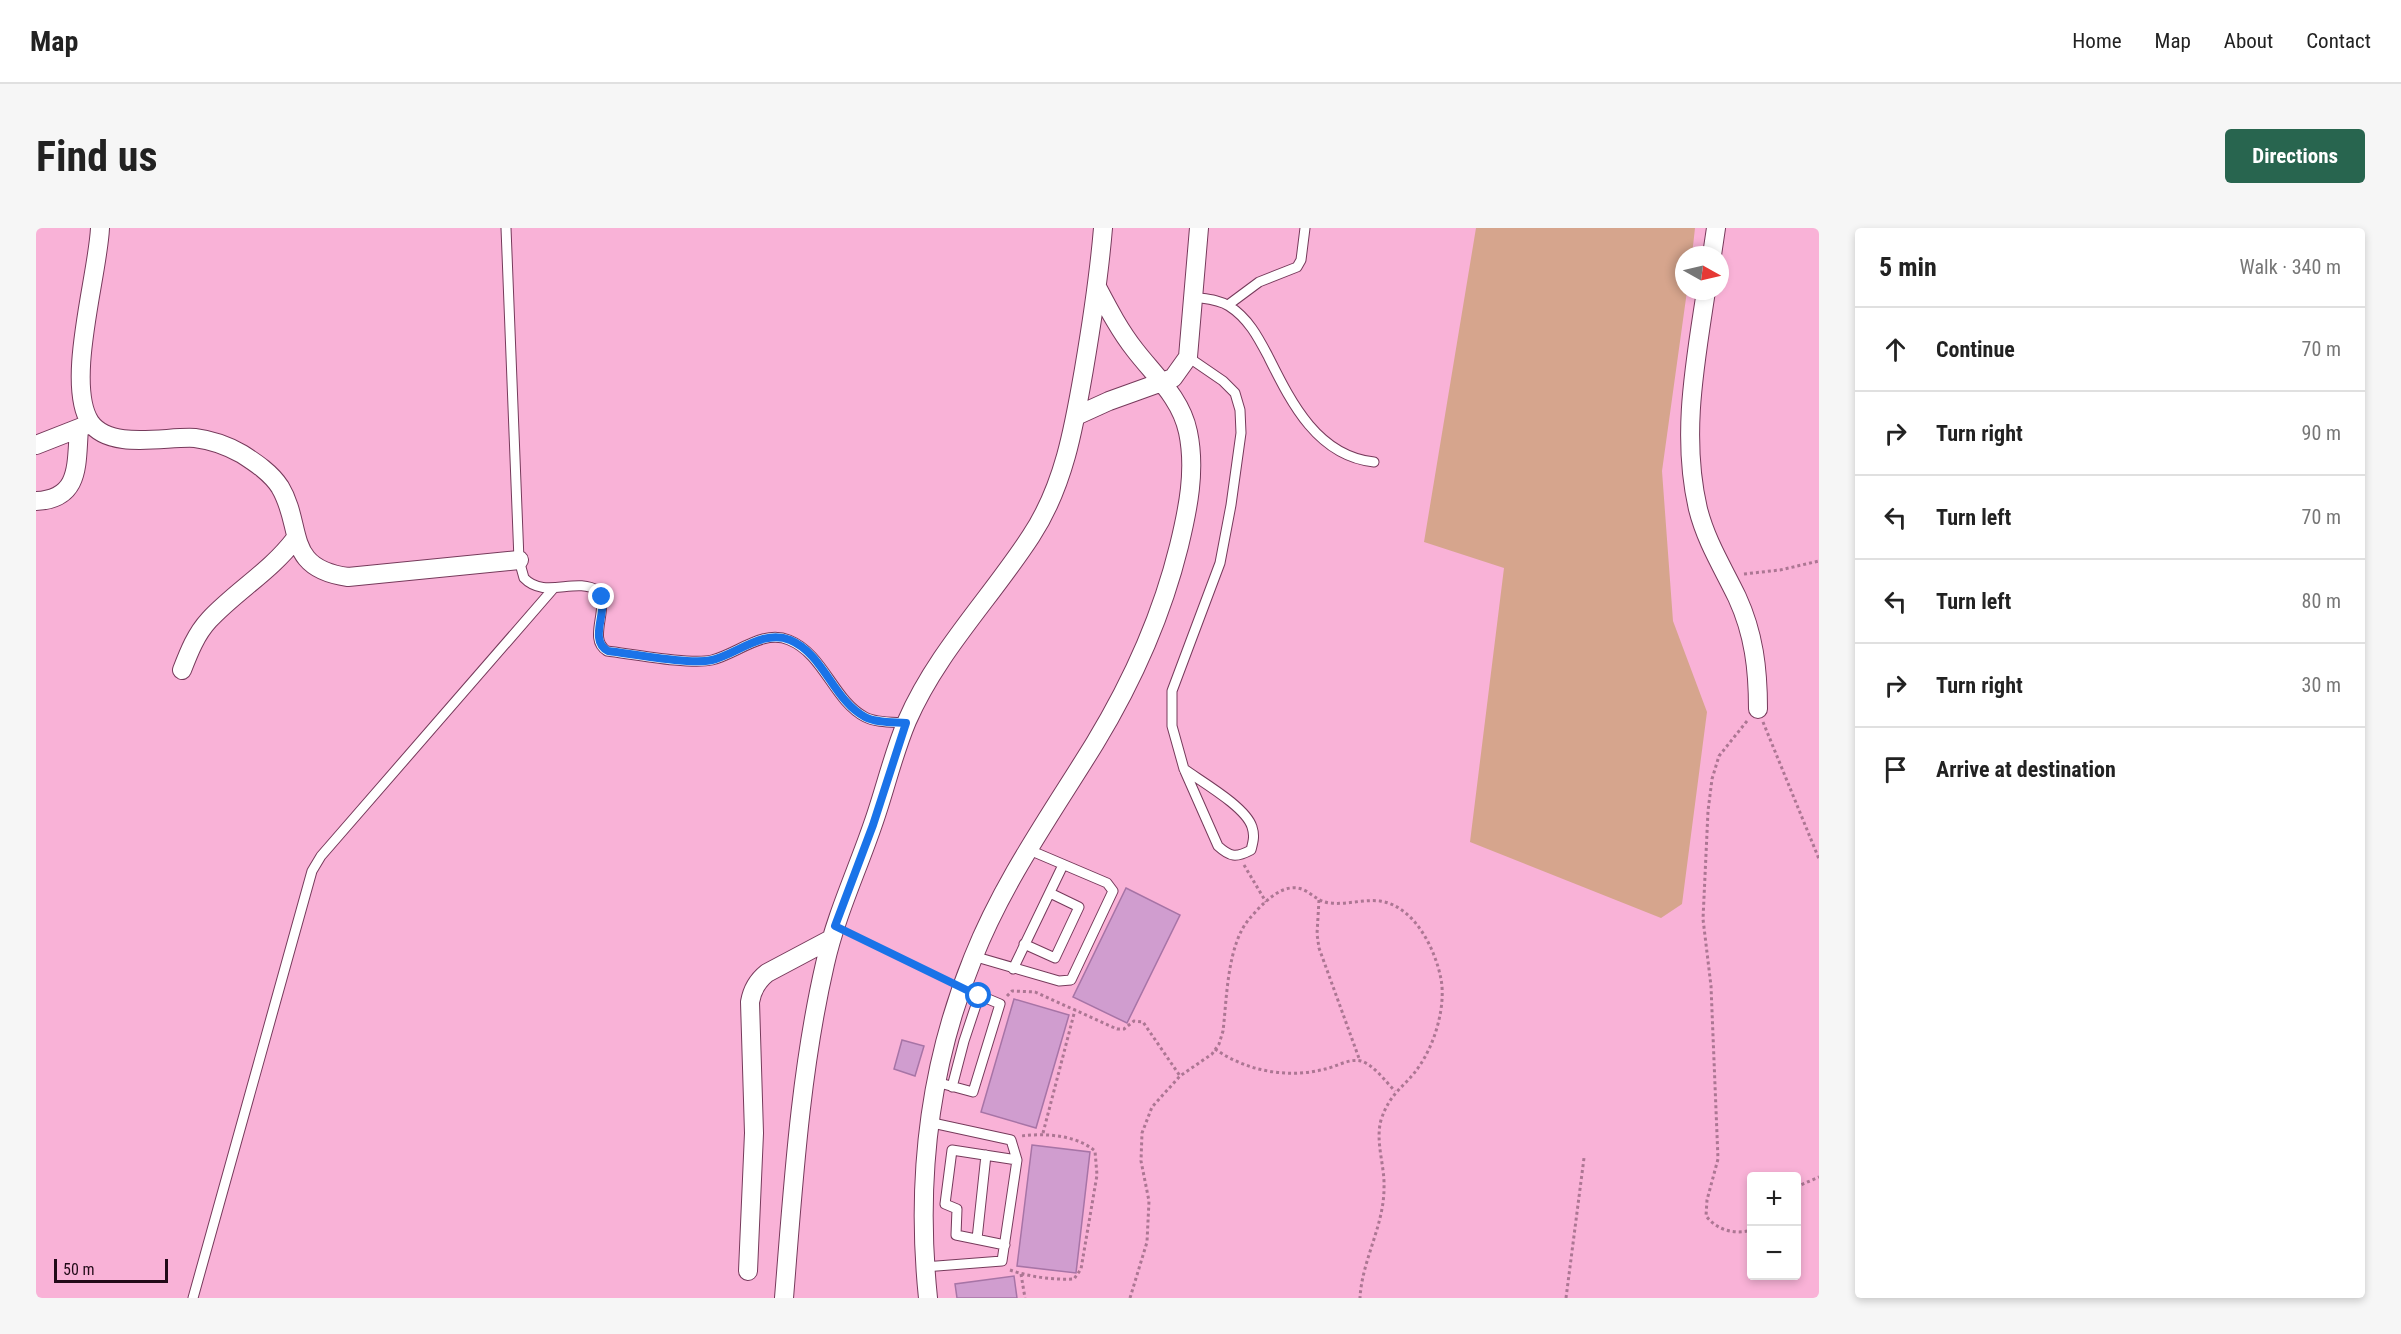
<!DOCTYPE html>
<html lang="en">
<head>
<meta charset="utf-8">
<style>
  body { margin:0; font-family:"Roboto Condensed",sans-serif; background:#f6f6f6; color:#222 }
  .controls { position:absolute; right:18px; bottom:18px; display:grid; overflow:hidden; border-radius:6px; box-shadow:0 3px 9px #0003 }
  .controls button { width:54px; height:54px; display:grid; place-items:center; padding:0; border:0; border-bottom:2px solid #e0e0e0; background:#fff; color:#222; font:30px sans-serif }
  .compass { position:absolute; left:1639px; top:18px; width:54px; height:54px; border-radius:50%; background:#fff; box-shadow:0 3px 9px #0003; rotate:98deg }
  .scale { position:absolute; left:18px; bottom:15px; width:114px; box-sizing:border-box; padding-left:6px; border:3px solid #220a18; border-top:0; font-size:16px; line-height:21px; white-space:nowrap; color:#220a18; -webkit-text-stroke:4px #f9b2d7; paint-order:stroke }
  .stop { position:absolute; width:18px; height:18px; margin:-14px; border:4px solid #1a73e8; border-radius:50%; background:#fff }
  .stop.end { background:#1a73e8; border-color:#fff; box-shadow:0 2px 6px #0008 }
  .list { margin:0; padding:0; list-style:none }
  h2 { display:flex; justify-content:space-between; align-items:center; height:78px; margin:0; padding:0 24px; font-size:26px }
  h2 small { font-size:20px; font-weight:400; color:#767676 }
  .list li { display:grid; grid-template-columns:39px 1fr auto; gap:18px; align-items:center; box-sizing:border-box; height:84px; padding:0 24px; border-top:2px solid #e0e0e0 }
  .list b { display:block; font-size:22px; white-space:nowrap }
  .list em { font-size:20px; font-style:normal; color:#767676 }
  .icon { flex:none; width:33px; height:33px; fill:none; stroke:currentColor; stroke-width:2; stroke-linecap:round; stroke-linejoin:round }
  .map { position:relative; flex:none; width:1783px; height:1070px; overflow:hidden; border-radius:6px }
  header { display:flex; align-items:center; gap:36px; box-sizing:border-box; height:84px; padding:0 30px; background:#fff; border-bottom:2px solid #e0e0e0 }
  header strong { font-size:28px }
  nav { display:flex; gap:33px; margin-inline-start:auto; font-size:21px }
  .intro { display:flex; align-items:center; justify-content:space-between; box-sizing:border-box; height:144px; padding:0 36px }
  h1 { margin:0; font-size:42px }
  .button { padding:15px 27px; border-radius:6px; background:#28654f; color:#fff; font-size:21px; font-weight:700 }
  main { display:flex; gap:36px; padding:0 36px }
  aside { flex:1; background:#fff; border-radius:6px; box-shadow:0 3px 9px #0003 }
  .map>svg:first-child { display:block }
  .green { fill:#d6a58d }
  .building { fill:#d09dcf; stroke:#a774a6; stroke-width:1.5 }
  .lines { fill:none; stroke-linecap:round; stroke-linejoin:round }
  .lane-casing { stroke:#763a5b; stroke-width:11 }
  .street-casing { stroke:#763a5b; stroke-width:20 }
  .path { stroke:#ac7693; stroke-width:3; stroke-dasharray:3 3; stroke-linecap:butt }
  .lane { stroke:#fff; stroke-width:9 }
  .street { stroke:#fff; stroke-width:18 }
  .route { stroke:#1a73e8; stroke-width:8 }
</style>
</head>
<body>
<header>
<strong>Map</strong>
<nav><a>Home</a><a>Map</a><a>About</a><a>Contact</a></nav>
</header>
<div class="intro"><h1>Find us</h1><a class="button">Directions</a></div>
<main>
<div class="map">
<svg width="1783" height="1070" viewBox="0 0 1783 1070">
  <rect width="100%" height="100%" fill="#f9b2d7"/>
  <path class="green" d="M 1440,0 L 1659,0 L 1656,27 L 1648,27 L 1648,63 L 1651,63 L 1626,243 L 1637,393 L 1671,484 L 1646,676 L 1625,690 L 1434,614 L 1468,340 L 1388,314 Z"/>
  <path class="building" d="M 1090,660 L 1144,687 L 1091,795 L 1037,769 Z
    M 978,771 L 1033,787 L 1000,900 L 945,884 Z
    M 866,812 L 888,818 L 879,848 L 858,841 Z
    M 996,917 L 1054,924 L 1040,1045 L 981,1038 Z
    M 978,1048 L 981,1070 L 921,1070 L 919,1056 Z"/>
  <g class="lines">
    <g class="lane-casing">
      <path id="lane" d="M 470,0 L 483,332 L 488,350 C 509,372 540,348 562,363 C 574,381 551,411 571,423 C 596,426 654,437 676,432 C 701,426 727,401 753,412 C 788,426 797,472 829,489 C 840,495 858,494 870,495
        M 1157,69 C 1169,71 1182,71 1193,78 C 1212,90 1222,109 1232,128 C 1255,174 1281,228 1338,234
        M 1192,77 L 1223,54 L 1261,39 L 1265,32 L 1269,0
        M 1148,541 C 1166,554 1210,579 1216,599 C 1219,608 1217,614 1215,622 C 1200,630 1194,629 1182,618 L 1148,541 L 1136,498 L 1136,463 L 1184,335 L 1195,277 L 1205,205 L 1204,182 L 1199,165 L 1187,153 L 1152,129
        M 988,716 L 1019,730 L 1043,679 L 1014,665
        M 937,728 L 1023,753 L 1035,752 L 1077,663 L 1071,655 L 991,621
        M 977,741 L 1027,637
        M 900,854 L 937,864 L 964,776 L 926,760
        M 916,859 L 928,813 L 943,768
        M 941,1011 L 950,927
        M 969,1017 L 920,1007 L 921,981 L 909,976 L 916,922 L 981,932
        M 888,1039 L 966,1033 L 981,932 L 975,912 L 892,894
        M 157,1070 L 276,643 L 285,628 L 517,361"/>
    </g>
    <g class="street-casing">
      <path id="street" d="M 64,0 C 62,47 29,155 54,194 C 74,223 130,208 159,210 C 175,212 192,218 206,226 C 220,235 235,245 244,259 C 268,299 247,340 312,349 L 483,332
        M 1676,27 L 1680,0
        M 1670,63 C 1659,136 1645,208 1662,281 C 1670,313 1687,340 1701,369 C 1718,406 1722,441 1722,481
        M 1040,188 L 1073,173 L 1137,150 L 1152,129 L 1163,0
        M 0,217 L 51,197
        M 0,273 C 45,271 40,236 43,201
        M 146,442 C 153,424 160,406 173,392 C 200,363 235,343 259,311
        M 712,1043 L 718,905 L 714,774 C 716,762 721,753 731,745 L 795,711
        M 748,1070 C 757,960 764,844 789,736 C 800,687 821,643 837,596 C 849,562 857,526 871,493 C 901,424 954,371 995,308 C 1028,258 1038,199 1048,141 C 1056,94 1063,48 1067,0
        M 892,1070 C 880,954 893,838 937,730 C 968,652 1016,585 1059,515 C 1096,454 1126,387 1143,318 C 1152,281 1160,242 1152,204 C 1145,170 1119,148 1099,122 C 1084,103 1073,82 1062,61"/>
    </g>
    <path class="path" d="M 1708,346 L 1744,342 L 1783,333
      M 1711,493 L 1683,528 L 1676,551 L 1672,583 L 1667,691 L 1675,758 L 1682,931 L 1671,972 L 1670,988 C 1681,1002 1698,1007 1716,1002
      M 1727,494 L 1783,631
      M 1208,637 L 1230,674
      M 1283,672 L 1281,706 L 1283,720 L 1324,833
      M 814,705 L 913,754
      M 971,768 L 976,763 L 999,764 L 1081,801 L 1088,801 L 1098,793 L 1107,794 L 1144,848
      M 1179,821 C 1210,843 1252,851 1289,841 C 1300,839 1313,830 1325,833 C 1338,837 1350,854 1359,863
      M 1007,905 L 1039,782
      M 1760,959 L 1783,949
      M 974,1042 C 994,1049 1017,1052 1038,1051 L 1045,1041 L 1061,947 L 1059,923 C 1040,907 1010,905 985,908
      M 985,1046 L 989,1070
      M 1094,1070 L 1111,1014 L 1113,973 L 1105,933 L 1106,905 L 1116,879 L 1144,848 L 1176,826 L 1183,816 L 1187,803 C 1191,770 1191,716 1214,690 C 1227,675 1249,651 1270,663 C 1278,668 1284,674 1294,675 C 1310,677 1327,671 1344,673 C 1378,678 1399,720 1405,751 C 1410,778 1399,815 1384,837 C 1369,860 1355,862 1345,892 C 1339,914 1349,938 1348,960 C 1348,998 1326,1032 1324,1070
      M 1530,1070 L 1548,930"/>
    <use href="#lane" class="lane"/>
    <use href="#street" class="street"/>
  </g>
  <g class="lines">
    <path class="route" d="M 566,369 C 570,386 553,413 572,423 C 597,426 654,437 676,432 C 701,426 727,401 754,412 C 788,426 797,472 829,489 C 840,495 858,494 870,495 L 837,597 L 799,698 L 943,768"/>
  </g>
</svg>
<div class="controls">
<button>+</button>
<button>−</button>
</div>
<svg class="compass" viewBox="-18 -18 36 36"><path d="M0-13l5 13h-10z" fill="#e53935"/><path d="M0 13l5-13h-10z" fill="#767676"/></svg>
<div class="scale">50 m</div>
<div class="stop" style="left:943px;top:768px"></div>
<div class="stop end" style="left:566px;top:369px"></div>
</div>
<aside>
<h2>5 min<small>Walk · 340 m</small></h2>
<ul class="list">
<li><svg class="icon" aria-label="ahead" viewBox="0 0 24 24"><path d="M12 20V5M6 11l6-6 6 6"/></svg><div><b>Continue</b></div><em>70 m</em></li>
<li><svg class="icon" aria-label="right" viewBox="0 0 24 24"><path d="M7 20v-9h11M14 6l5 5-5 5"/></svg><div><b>Turn right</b></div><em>90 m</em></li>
<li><svg class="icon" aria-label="left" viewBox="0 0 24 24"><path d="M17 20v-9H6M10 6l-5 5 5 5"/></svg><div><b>Turn left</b></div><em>70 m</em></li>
<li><svg class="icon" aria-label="left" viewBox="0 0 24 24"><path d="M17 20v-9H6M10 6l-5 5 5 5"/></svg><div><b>Turn left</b></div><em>80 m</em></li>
<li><svg class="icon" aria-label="right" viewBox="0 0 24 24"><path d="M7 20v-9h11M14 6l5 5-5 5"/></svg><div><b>Turn right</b></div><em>30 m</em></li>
<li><svg class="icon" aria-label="arrive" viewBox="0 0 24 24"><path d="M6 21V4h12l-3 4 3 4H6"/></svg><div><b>Arrive at destination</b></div></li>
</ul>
</aside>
</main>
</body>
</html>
